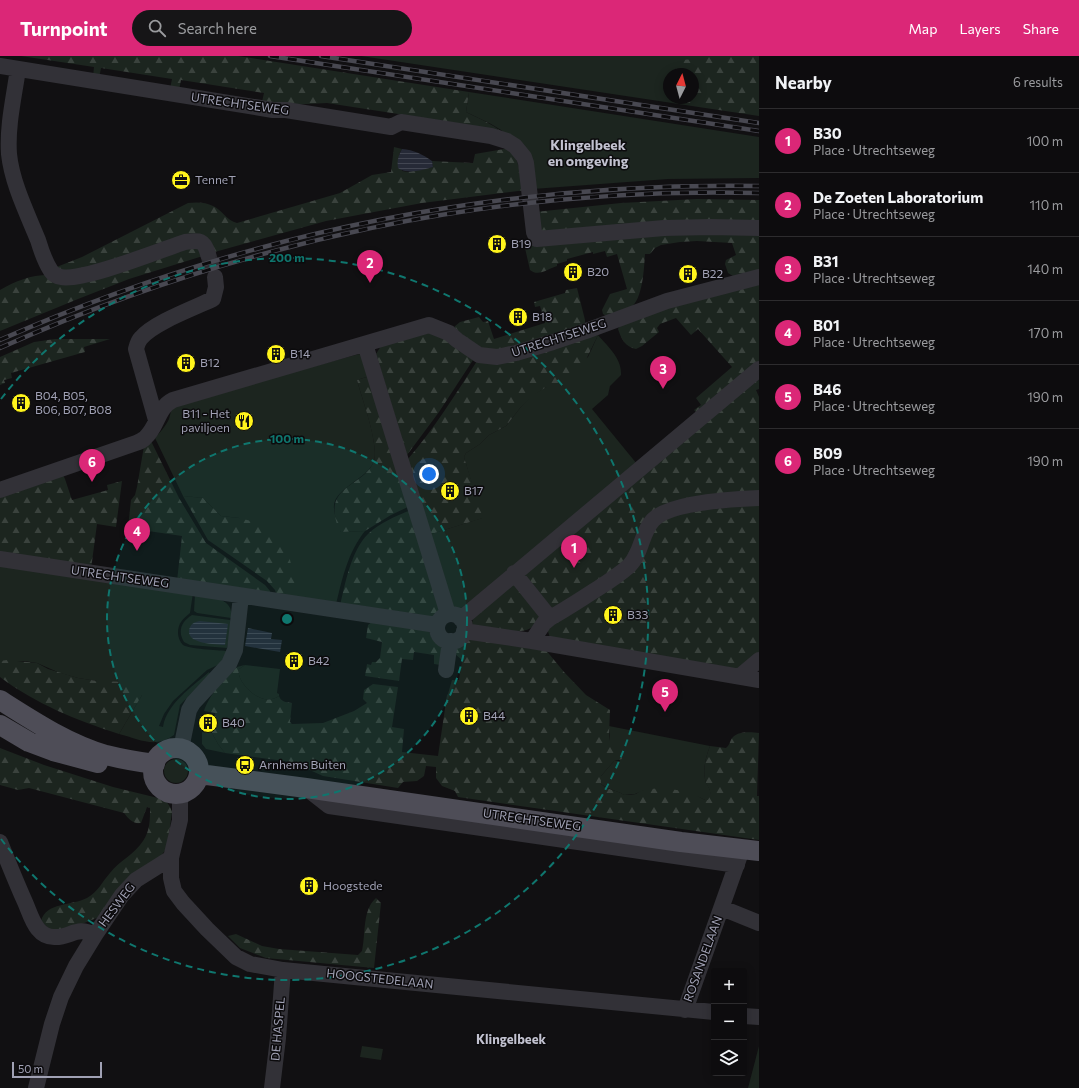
<!DOCTYPE html>
<html lang="en">
<head>
<meta charset="utf-8">
<style>
  body { margin:0; font-family:Commissioner,sans-serif; background:#161517; color:#f1f3f6 }
  .controls { position:absolute; right:12px; bottom:12px; display:grid; overflow:hidden; border-radius:4px; box-shadow:0 2px 10px #0003 }
  .controls button { width:36px; height:36px; display:grid; place-items:center; padding:0; border:0; border-bottom:1px solid #2d2c2e; background:#0d0c0e; color:#f1f3f6; font:20px sans-serif }
  .compass { position:absolute; left:663px; top:12px; width:36px; height:36px; border-radius:50%; background:#0d0c0e; box-shadow:0 2px 10px #0003; rotate:6deg }
  .scale { position:absolute; left:12px; bottom:10px; width:90px; box-sizing:border-box; padding-left:4px; border:2px solid #a0a1b4; border-top:0; font-size:11px; line-height:14px; white-space:nowrap; color:#a0a1b4; -webkit-text-stroke:3px #0c0b0d; paint-order:stroke }
  .you { position:absolute; left:429px; top:418px; width:14px; height:14px; margin:-10px; border:3px solid #fff; border-radius:50%; background:#1a73e8; box-shadow:0 0 0 6px #1a73e833 }
  .badge { display:grid; place-items:center; width:26px; height:26px; border-radius:50%; background:#db2777; color:#fff; font-size:13px; font-weight:700 }
  .pin { position:absolute; translate:-50% -33px; filter:drop-shadow(0 1px 2px #0008) }
  .pin::after { content:''; position:absolute; top:21px; width:14px; height:12px; background:inherit; clip-path:polygon(0 0,100% 0,50% 100%) }
  .list { margin:0; padding:0; list-style:none }
  h2 { display:flex; justify-content:space-between; align-items:center; height:52px; margin:0; padding:0 16px; font-size:17px }
  h2 small { font-size:13px; font-weight:400; color:#9a9b9e }
  .list li { display:grid; grid-template-columns:26px 1fr auto; gap:12px; align-items:center; box-sizing:border-box; height:64px; padding:0 16px; border-top:1px solid #2d2c2e }
  .list b { display:block; font-size:15px; white-space:nowrap }
  .list p { margin:0; font-size:13px; white-space:nowrap; color:#9a9b9e }
  .list em { font-size:13px; font-style:normal; color:#9a9b9e }
  .icon { flex:none; width:22px; height:22px; fill:none; stroke:currentColor; stroke-width:2; stroke-linecap:round; stroke-linejoin:round }
  .map { position:relative; flex:none; width:759px; height:1032px; overflow:hidden }
  header { display:flex; align-items:center; gap:24px; box-sizing:border-box; height:56px; padding:0 20px; background:#db2777; color:#fff }
  header strong { font-size:19px }
  nav { display:flex; gap:22px; margin-inline-start:auto; font-size:14px }
  .search { width:280px; height:36px; background:#161517; display:flex; align-items:center; gap:10px; box-sizing:border-box; padding:0 14px; border-radius:22px; color:#9a9b9e; font-size:15px }
  main { display:flex }
  aside { flex:1; background:#0d0c0e }
  .map>svg:first-child { display:block }
  .green { fill:#1c251f }
  .forest { fill:url(#forest-firs) }
  .water { fill:url(#water-rules) }
  .lines { fill:none; stroke-linecap:round; stroke-linejoin:round }
  .minor-tunnel { stroke:#2e2d32; stroke-width:16; stroke-dasharray:16 8; stroke-linecap:butt }
  .minor { stroke:#323137; stroke-width:16 }
  .major { stroke:#4e4d57; stroke-width:20 }
  .rail-casing { stroke:#484851; stroke-width:4.5 }
  .rail { stroke:#0c0b0d; stroke-width:3; stroke-dasharray:9; stroke-linecap:butt }
  .ring { fill:none; stroke:#0f766e; stroke-width:2; stroke-dasharray:7 5 }
  .labels { text-anchor:middle; stroke-width:3; stroke-linejoin:round; paint-order:stroke }
  .street-label { font-size:12px; fill:#a0a1b4; stroke:#0c0b0d }
  .poi-label { font-size:12px; fill:#a0a1b4; stroke:#0c0b0d; text-anchor:start }
  .neighbourhood-label { font-size:13px; font-weight:bold; fill:#c2c2d0; stroke:#0c0b0d }
  .quarter-label { font-size:14px; font-weight:bold; fill:#c2c2d0; stroke:#0c0b0d }
  .centre { fill:#0f766e; stroke:#0c0b0d; stroke-width:2 }
  .ring-label { font-size:12px; text-anchor:middle; font-weight:bold; fill:#0f766e; stroke:#0c0b0d; stroke-width:3; stroke-linejoin:round; paint-order:stroke }
</style>
</head>
<body>
<header>
<strong>Turnpoint</strong>
<div class="search"><svg class="icon" aria-label="search" viewBox="0 0 24 24"><circle cx="10" cy="10" r="6"/><path d="M15 15l6 6"/></svg>Search here</div>
<nav><a>Map</a><a>Layers</a><a>Share</a></nav>
</header>
<main>
<div class="map">
<svg width="759" height="1032" viewBox="0 0 759 1032">
  <defs>
    <pattern id="forest-firs" width="22" height="20" patternUnits="userSpaceOnUse"><rect width="22" height="20" fill="#1c251f"/><path d="M5 1l3.5 6h-7zM16 11l3.5 6h-7z" fill="#3a423d"/></pattern>
    <pattern id="water-rules" width="6" height="5" patternUnits="userSpaceOnUse"><rect width="6" height="5" fill="#262a37"/><path d="M0 2.5h6" fill="none" stroke="#424652"/></pattern>
  </defs>
  <rect width="100%" height="100%" fill="#111012"/>
  <path class="green" d="M 361,0 L 759,0 L 693,18 L 669,18 L 669,42 L 673,42 L 672,47 Z
    M 469,36 L 759,81 L 759,122 L 668,123 L 533,133 L 509,82 L 501,74 L 491,68 L 466,56 Z
    M 598,279 C 608,291 622,302 621,319 L 610,330 L 608,339 L 592,353 L 637,408 L 461,554 L 454,553 L 428,479 L 482,462 L 464,401 L 466,397 L 480,388 L 489,379 L 506,370 L 520,352 L 532,339 L 545,332 L 588,301 Z
    M 359,298 L 363,300 L 370,320 L 357,324 C 362,343 379,387 374,405 C 368,423 332,433 334,452 C 334,460 339,468 341,476 L 365,475 C 348,496 342,523 336,549 L 292,543 L 239,462 L 221,460 L 203,442 L 183,440 L 155,382 C 160,376 166,370 169,363 C 171,356 171,353 176,348 Z
    M 0,508 L 193,537 L 190,557 C 183,563 178,567 178,577 C 178,581 180,586 183,589 C 189,593 218,594 226,595 L 227,596 L 220,608 L 207,614 L 173,645 L 164,658 L 159,670 L 163,671 C 167,647 192,631 209,616 L 210,618 L 180,649 L 174,679 C 155,693 139,683 119,678 L 142,639 L 97,625 L 78,622 L 60,617 L 37,607 L 24,605 L 0,605 Z
    M 195,538 C 209,540 235,542 231,562 L 197,557 L 194,555 Z
    M 192,559 L 230,564 L 232,566 L 227,592 L 190,589 L 184,586 C 177,575 182,565 192,559 Z
    M 245,609 L 280,613 L 277,637 L 279,638 L 279,640 C 275,643 270,644 264,643 C 253,641 236,624 239,613 Z
    M 609,670 L 710,690 C 706,701 703,711 705,723 C 706,731 714,733 709,744 L 705,744 L 699,741 L 644,734 L 635,738 L 624,739 C 616,734 609,734 601,728 L 601,720 L 614,705 L 620,705 L 613,687 L 610,686 Z
    M 202,676 L 212,677 L 218,688 L 225,697 L 206,693 L 202,688 Z
    M164 715a12 12 0 1 1 24 0a12 12 0 1 1-24 0Z
    M 362,990 L 383,993 L 381,1004 L 360,1001 Z
    M 759,990 L 759,1032 L 748,1032 Z"/>
  <path class="forest" d="M 21,0 L 238,0 L 469,36 L 466,56 C 482,64 497,70 509,82 L 463,68 L 327,47 L 286,49 L 262,46 L 264,37 L 181,24 L 179,34 L 170,33 L 172,23 L 101,12 L 99,22 L 93,21 L 94,11 Z
    M 715,0 L 759,0 L 759,60 L 672,47 L 673,42 L 693,42 L 693,18 L 676,18 L 678,4 L 699,3 Z
    M 394,91 L 402,93 L 399,98 L 402,115 L 408,116 L 433,111 L 432,105 L 473,107 L 475,98 L 510,92 L 513,93 L 526,134 L 422,147 L 326,165 L 211,197 L 207,184 L 73,218 L 54,212 L 82,201 L 188,147 C 196,146 206,146 213,150 C 222,154 227,165 237,167 L 340,137 L 372,119 L 391,116 Z
    M 697,143 L 759,144 L 759,167 L 540,175 L 535,156 L 621,147 Z
    M 759,178 L 759,216 L 733,220 L 728,217 L 725,208 L 726,204 L 736,199 L 732,187 L 697,185 L 680,186 L 661,189 L 655,192 L 650,198 L 645,198 C 644,212 643,244 630,252 C 623,256 613,257 606,260 L 603,258 L 602,254 L 610,238 L 627,233 L 617,198 L 607,201 L 605,195 L 593,198 L 593,196 L 567,203 L 567,205 L 557,208 L 557,210 C 547,213 539,221 530,214 L 525,192 L 530,189 L 620,180 Z
    M 193,188 L 206,199 L 129,223 L 78,243 L 0,275 L 0,234 C 16,225 30,219 49,219 Z
    M 759,226 L 759,307 L 696,356 L 694,354 L 701,349 L 696,342 L 732,311 L 698,273 L 691,279 L 676,262 L 660,268 L 657,272 L 659,276 L 642,290 L 636,293 C 625,291 621,282 618,273 L 621,267 L 669,249 Z
    M 577,232 L 585,264 L 585,268 L 496,295 L 478,293 L 454,271 L 460,266 L 479,261 L 483,266 L 488,265 L 494,283 L 545,267 L 540,250 L 535,251 L 534,246 L 565,237 L 566,234 Z
    M 429,275 L 438,276 L 473,304 L 439,356 L 407,399 L 376,298 L 381,290 Z
    M 598,279 L 579,318 L 545,332 L 532,340 L 520,352 L 506,370 L 489,379 L 480,388 L 466,397 L 464,401 L 483,462 L 428,479 L 408,403 C 434,373 455,339 477,305 Z
    M 55,283 L 110,283 L 84,291 L 85,296 L 11,317 L 12,322 L 4,324 L 5,327 L 0,329 L 0,301 L 34,286 Z
    M 370,320 L 410,450 L 391,459 L 365,475 L 341,476 C 337,470 336,466 335,459 C 330,429 366,428 374,405 C 379,388 362,343 357,324 Z
    M 759,321 L 759,333 L 756,334 L 759,341 L 759,438 L 670,450 L 631,502 L 554,554 L 526,524 L 524,516 Z
    M 151,385 L 179,442 L 206,487 L 265,529 L 270,535 L 270,539 L 177,525 L 182,480 L 128,472 L 131,444 L 135,439 L 137,431 L 144,390 Z
    M 63,419 L 65,423 L 72,444 L 108,434 L 107,429 L 122,425 L 116,471 L 97,468 L 91,513 L 0,499 L 0,441 Z
    M 183,440 L 203,442 L 221,460 L 239,462 L 255,466 L 272,474 L 289,500 L 295,524 L 292,543 L 277,540 L 275,534 L 267,525 L 208,484 Z
    M 759,445 L 759,599 L 739,613 L 550,582 L 547,572 L 618,523 L 662,461 Z
    M 411,454 L 441,554 L 439,558 L 434,562 L 340,550 C 345,528 351,495 368,478 C 379,467 396,460 411,454 Z
    M 514,527 L 540,559 C 539,561 538,565 536,567 C 526,583 489,572 473,569 L 472,567 L 474,559 Z
    M 373,565 L 429,574 C 430,582 436,587 442,592 L 441,609 L 434,608 L 434,599 L 414,596 L 413,604 L 402,603 L 399,625 L 365,620 L 367,608 L 371,609 L 372,606 L 376,606 L 380,602 L 382,586 L 366,582 L 368,569 Z
    M 469,582 L 545,593 L 564,616 L 586,639 L 610,654 L 609,679 L 610,685 L 627,690 L 628,695 L 626,702 L 614,705 L 601,720 L 601,728 C 609,735 615,733 624,739 C 628,739 632,739 636,738 C 639,736 641,734 644,734 C 663,730 689,734 705,744 L 708,744 C 714,733 706,732 705,723 C 703,711 706,701 710,690 L 726,692 C 730,689 730,684 733,681 C 739,675 751,676 759,677 L 757,740 L 759,740 L 759,784 L 458,741 L 455,735 L 442,730 L 436,722 L 436,711 L 426,710 L 424,720 L 417,725 L 403,726 L 398,732 L 323,720 L 292,706 L 225,697 L 218,688 L 212,677 L 215,657 L 204,655 C 208,642 225,618 236,612 C 238,610 242,610 245,609 L 239,613 C 236,624 253,641 264,643 C 270,644 275,643 279,640 C 281,646 286,646 292,647 L 290,666 L 292,668 L 323,667 L 354,655 L 367,647 L 363,643 L 364,634 L 373,628 L 398,631 L 392,671 L 404,673 L 402,696 L 438,700 L 447,639 L 448,638 L 452,624 L 459,624 L 462,604 L 455,598 L 455,593 Z
    M 7,604 L 37,607 L 48,613 L 78,622 L 97,625 L 129,626 L 137,629 L 143,634 L 142,639 L 119,678 C 76,664 36,648 0,621 L 0,605 Z
    M 0,692 L 44,709 L 113,731 L 162,743 C 168,746 170,750 172,756 L 168,785 L 166,793 L 161,800 L 99,861 L 77,870 L 51,875 L 41,865 C 46,846 72,850 87,842 C 98,836 102,826 110,817 C 119,805 135,798 143,785 C 150,775 150,764 150,752 L 147,751 L 141,767 C 132,768 129,763 124,757 L 29,732 L 18,734 L 0,729 Z
    M 376,842 L 381,847 L 374,912 L 266,902 L 240,892 L 228,880 L 236,878 L 262,890 L 279,893 L 358,899 L 362,895 C 366,878 362,854 376,842 Z"/>
  <path class="water" d="M 402,93 C 414,94 422,98 432,105 L 433,111 C 422,114 408,119 398,112 C 397,105 398,100 402,93 Z
    M 200,565 L 228,568 L 225,589 C 215,588 188,588 189,575 C 190,568 194,566 200,565 Z
    M 248,572 L 272,577 L 271,583 L 282,584 L 280,596 L 245,590 Z"/>
  <g class="lines">
    <path class="minor-tunnel" d="M 208,198 L 215,221"/>
    <path class="minor" d="M 0,10 L 273,54 L 286,54 L 391,71 L 401,66 L 491,80 L 507,85 L 515,90 L 524,101 L 526,107 L 534,176 L 537,183 L 664,172 L 711,171 L 759,172
      M 18,13 C 14,41 7,70 9,98 C 12,127 27,157 38,184 C 41,194 45,206 51,215 C 53,218 56,220 61,221 C 82,226 161,194 185,186 C 200,184 204,184 208,198
      M 365,288 L 448,558
      M 156,364 L 136,293 C 137,289 138,285 141,282 C 153,267 194,252 213,243 L 216,231 L 215,221
      M 0,434 L 136,387 C 139,386 143,384 145,382 C 158,371 157,352 173,344 L 429,269 L 449,277 L 457,284 L 479,299 L 497,301 L 516,297 L 553,286 L 586,275 L 667,245 L 759,221
      M 0,503 L 437,569
      M 514,517 L 550,562
      M437 572a14 14 0 1 1 28 0a14 14 0 1 1-28 0Z
      M 461,563 L 759,313
      M 464,575 L 532,585 L 759,624
      M 532,585 L 544,567 L 550,562 C 566,553 581,543 597,533 C 608,526 619,519 629,510 C 642,497 641,477 653,464 C 670,446 734,443 759,442
      M 446,614 L 450,585
      M 740,620 L 759,604
      M 181,693 L 189,654 L 193,647 L 229,608 L 235,594 L 241,540
      M 306,732 L 329,750 L 737,809
      M 180,737 L 180,764 L 171,802 L 171,822 L 174,835 L 183,847 L 207,873 L 236,901 L 250,908 L 283,914 L 714,956
      M 0,786 C 8,806 16,826 25,846 C 29,855 32,866 38,873 C 42,878 47,881 54,881 C 71,882 76,869 95,879
      M 722,852 L 759,867
      M 685,954 L 740,799
      M 744,960 L 759,961
      M 36,1032 L 52,968 L 61,941 L 76,910 L 95,879 L 122,839 L 136,824 L 171,802
      M 272,1032 L 278,982 L 283,914"/>
    <path class="major" d="M 0,644 C 33,665 68,688 106,699 C 122,703 139,706 155,708
      M 0,669 L 29,686 L 53,695 L 98,707
      M153 715a23 23 0 1 1 46 0a23 23 0 1 1-46 0Z
      M 199,718 L 306,732 L 681,786 L 759,795"/>
    <g class="rail-casing">
      <path id="rail" d="M 270,0 L 759,75
        M 321,0 L 759,67
        M 0,284 C 241,178 496,126 759,130
        M 0,292 C 238,186 498,130 759,137"/>
    </g>
    <use href="#rail" class="rail"/>
  </g>
  <circle cx="287" cy="563" r="180" fill="#0f766e" fill-opacity=".12"/>
  <g class="ring">
    <circle cx="287" cy="563" r="180"/>
    <path d="M1 343A361 361 0 1 1 1 783"/>
  </g>
  <defs>
    <g id="office-disc" transform="scale(1)"><circle r="9.5" fill="#fff41c" stroke="#0c0b0d"/><path d="M-6-3h4V-5.5h4V-3h4V5H-6ZM-1-4.5V-3h2v-1.5ZM-6 0V1H6V0Z" fill="#111"/></g>
    <g id="building-disc" transform="scale(1)"><circle r="9.5" fill="#fff41c" stroke="#0c0b0d"/><path d="M-4-6H4V6H1V3H-1V6H-4ZM-2.5-4.3h1.7v1.8h-1.7ZM.8-4.3h1.7v1.8H.8ZM-2.5-1h1.7V.8h-1.7ZM.8-1h1.7V.8H.8Z" fill="#111"/></g>
    <g id="restaurant-disc" transform="scale(1)"><circle r="9.5" fill="#fff41c" stroke="#0c0b0d"/><path d="M-5-6h1v4h1v-4h1v4h1v-4h1v5L-1.5 .5V6h-2V.5L-5-1ZM5-6V6H3V1.5H1.5Q1.5-4 5-6Z" fill="#111"/></g>
    <g id="bus-disc" transform="scale(1)"><circle r="9.5" fill="#fff41c" stroke="#0c0b0d"/><path d="M-5-6H5V4H4V6H2V4H-2V6H-4V4H-5ZM-3.5-4V0h7V-4ZM-3.5 1.2v1.5H-2V1.2ZM2 1.2v1.5H3.5V1.2Z" fill="#111"/></g>
  </defs>
  <g fill-rule="evenodd">
    <use href="#office-disc" x="181" y="124"/>
    <use href="#building-disc" x="497" y="188"/>
    <use href="#building-disc" x="573" y="216"/>
    <use href="#building-disc" x="688" y="218"/>
    <use href="#building-disc" x="518" y="261"/>
    <use href="#building-disc" x="276" y="298"/>
    <use href="#building-disc" x="186" y="307"/>
    <use href="#building-disc" x="21" y="347"/>
    <use href="#restaurant-disc" x="244" y="365"/>
    <use href="#building-disc" x="450" y="435"/>
    <use href="#building-disc" x="613" y="559"/>
    <use href="#building-disc" x="294" y="605"/>
    <use href="#building-disc" x="469" y="660"/>
    <use href="#building-disc" x="208" y="667"/>
    <use href="#bus-disc" x="245" y="709"/>
    <use href="#building-disc" x="309" y="830"/>
  </g>
  <g class="labels">
    <g class="street-label">
      <text transform="translate(240 48) rotate(8)" y="4">UTRECHTSEWEG</text>
      <text transform="translate(559 282) rotate(-18)" y="4">UTRECHTSEWEG</text>
      <text transform="translate(120 521) rotate(8)" y="4">UTRECHTSEWEG</text>
      <text transform="translate(532 764) rotate(8)" y="4">UTRECHTSEWEG</text>
      <text transform="translate(117 849) rotate(-53)" y="4">HESWEG</text>
      <text transform="translate(703 903) rotate(-70)" y="4">ROSANDELAAN</text>
      <text transform="translate(380 923) rotate(6)" y="4">HOOGSTEDELAAN</text>
      <text transform="translate(278 973) rotate(-85)" y="4">DE HASPEL</text>
    </g>
    <g class="poi-label">
      <text x="195" y="128">TenneT</text>
      <text x="511" y="192">B19</text>
      <text x="587" y="220">B20</text>
      <text x="702" y="222">B22</text>
      <text x="532" y="265">B18</text>
      <text x="290" y="302">B14</text>
      <text x="200" y="311">B12</text>
      <text x="35" y="344">B04, B05,<tspan x="35" dy="14">B06, B07, B08</tspan></text>
      <text x="230" y="362" text-anchor="end">B11 - Het<tspan x="230" dy="14">paviljoen</tspan></text>
      <text x="464" y="439">B17</text>
      <text x="627" y="563">B33</text>
      <text x="308" y="609">B42</text>
      <text x="483" y="664">B44</text>
      <text x="222" y="671">B40</text>
      <text x="259" y="713">Arnhems Buiten</text>
      <text x="323" y="834">Hoogstede</text>
    </g>
    <g class="neighbourhood-label">
      <text x="511" y="988">Klingelbeek</text>
    </g>
    <g class="quarter-label">
      <text x="588" y="94">Klingelbeek<tspan x="588" dy="16">en omgeving</tspan></text>
    </g>
  </g>
  <circle cx="287" cy="563" r="6" class="centre"/>
  <g class="ring-label">
    <text x="287" y="206">200 m</text>
    <text x="287" y="387">100 m</text>
  </g>
</svg>
<div class="controls">
<button>+</button>
<button>−</button>
<button><svg class="icon" aria-label="layers" viewBox="0 0 24 24"><path d="M12 4l9 5-9 5-9-5zM3 14l9 5 9-5"/></svg></button>
</div>
<svg class="compass" viewBox="-18 -18 36 36"><path d="M0-13l5 13h-10z" fill="#e53935"/><path d="M0 13l5-13h-10z" fill="#9a9b9e"/></svg>
<div class="scale">50 m</div>
<div class="you"></div>
<div class="pin badge" style="left:574px;top:512px">1</div>
<div class="pin badge" style="left:370px;top:227px">2</div>
<div class="pin badge" style="left:663px;top:333px">3</div>
<div class="pin badge" style="left:137px;top:495px">4</div>
<div class="pin badge" style="left:665px;top:656px">5</div>
<div class="pin badge" style="left:92px;top:426px">6</div>
</div>
<aside>
<h2>Nearby<small>6 results</small></h2>
<ul class="list">
<li><span class="badge">1</span><div><b>B30</b><p>Place · Utrechtseweg</p></div><em>100 m</em></li>
<li><span class="badge">2</span><div><b>De Zoeten Laboratorium</b><p>Place · Utrechtseweg</p></div><em>110 m</em></li>
<li><span class="badge">3</span><div><b>B31</b><p>Place · Utrechtseweg</p></div><em>140 m</em></li>
<li><span class="badge">4</span><div><b>B01</b><p>Place · Utrechtseweg</p></div><em>170 m</em></li>
<li><span class="badge">5</span><div><b>B46</b><p>Place · Utrechtseweg</p></div><em>190 m</em></li>
<li><span class="badge">6</span><div><b>B09</b><p>Place · Utrechtseweg</p></div><em>190 m</em></li>
</ul>
</aside>
</main>
</body>
</html>
